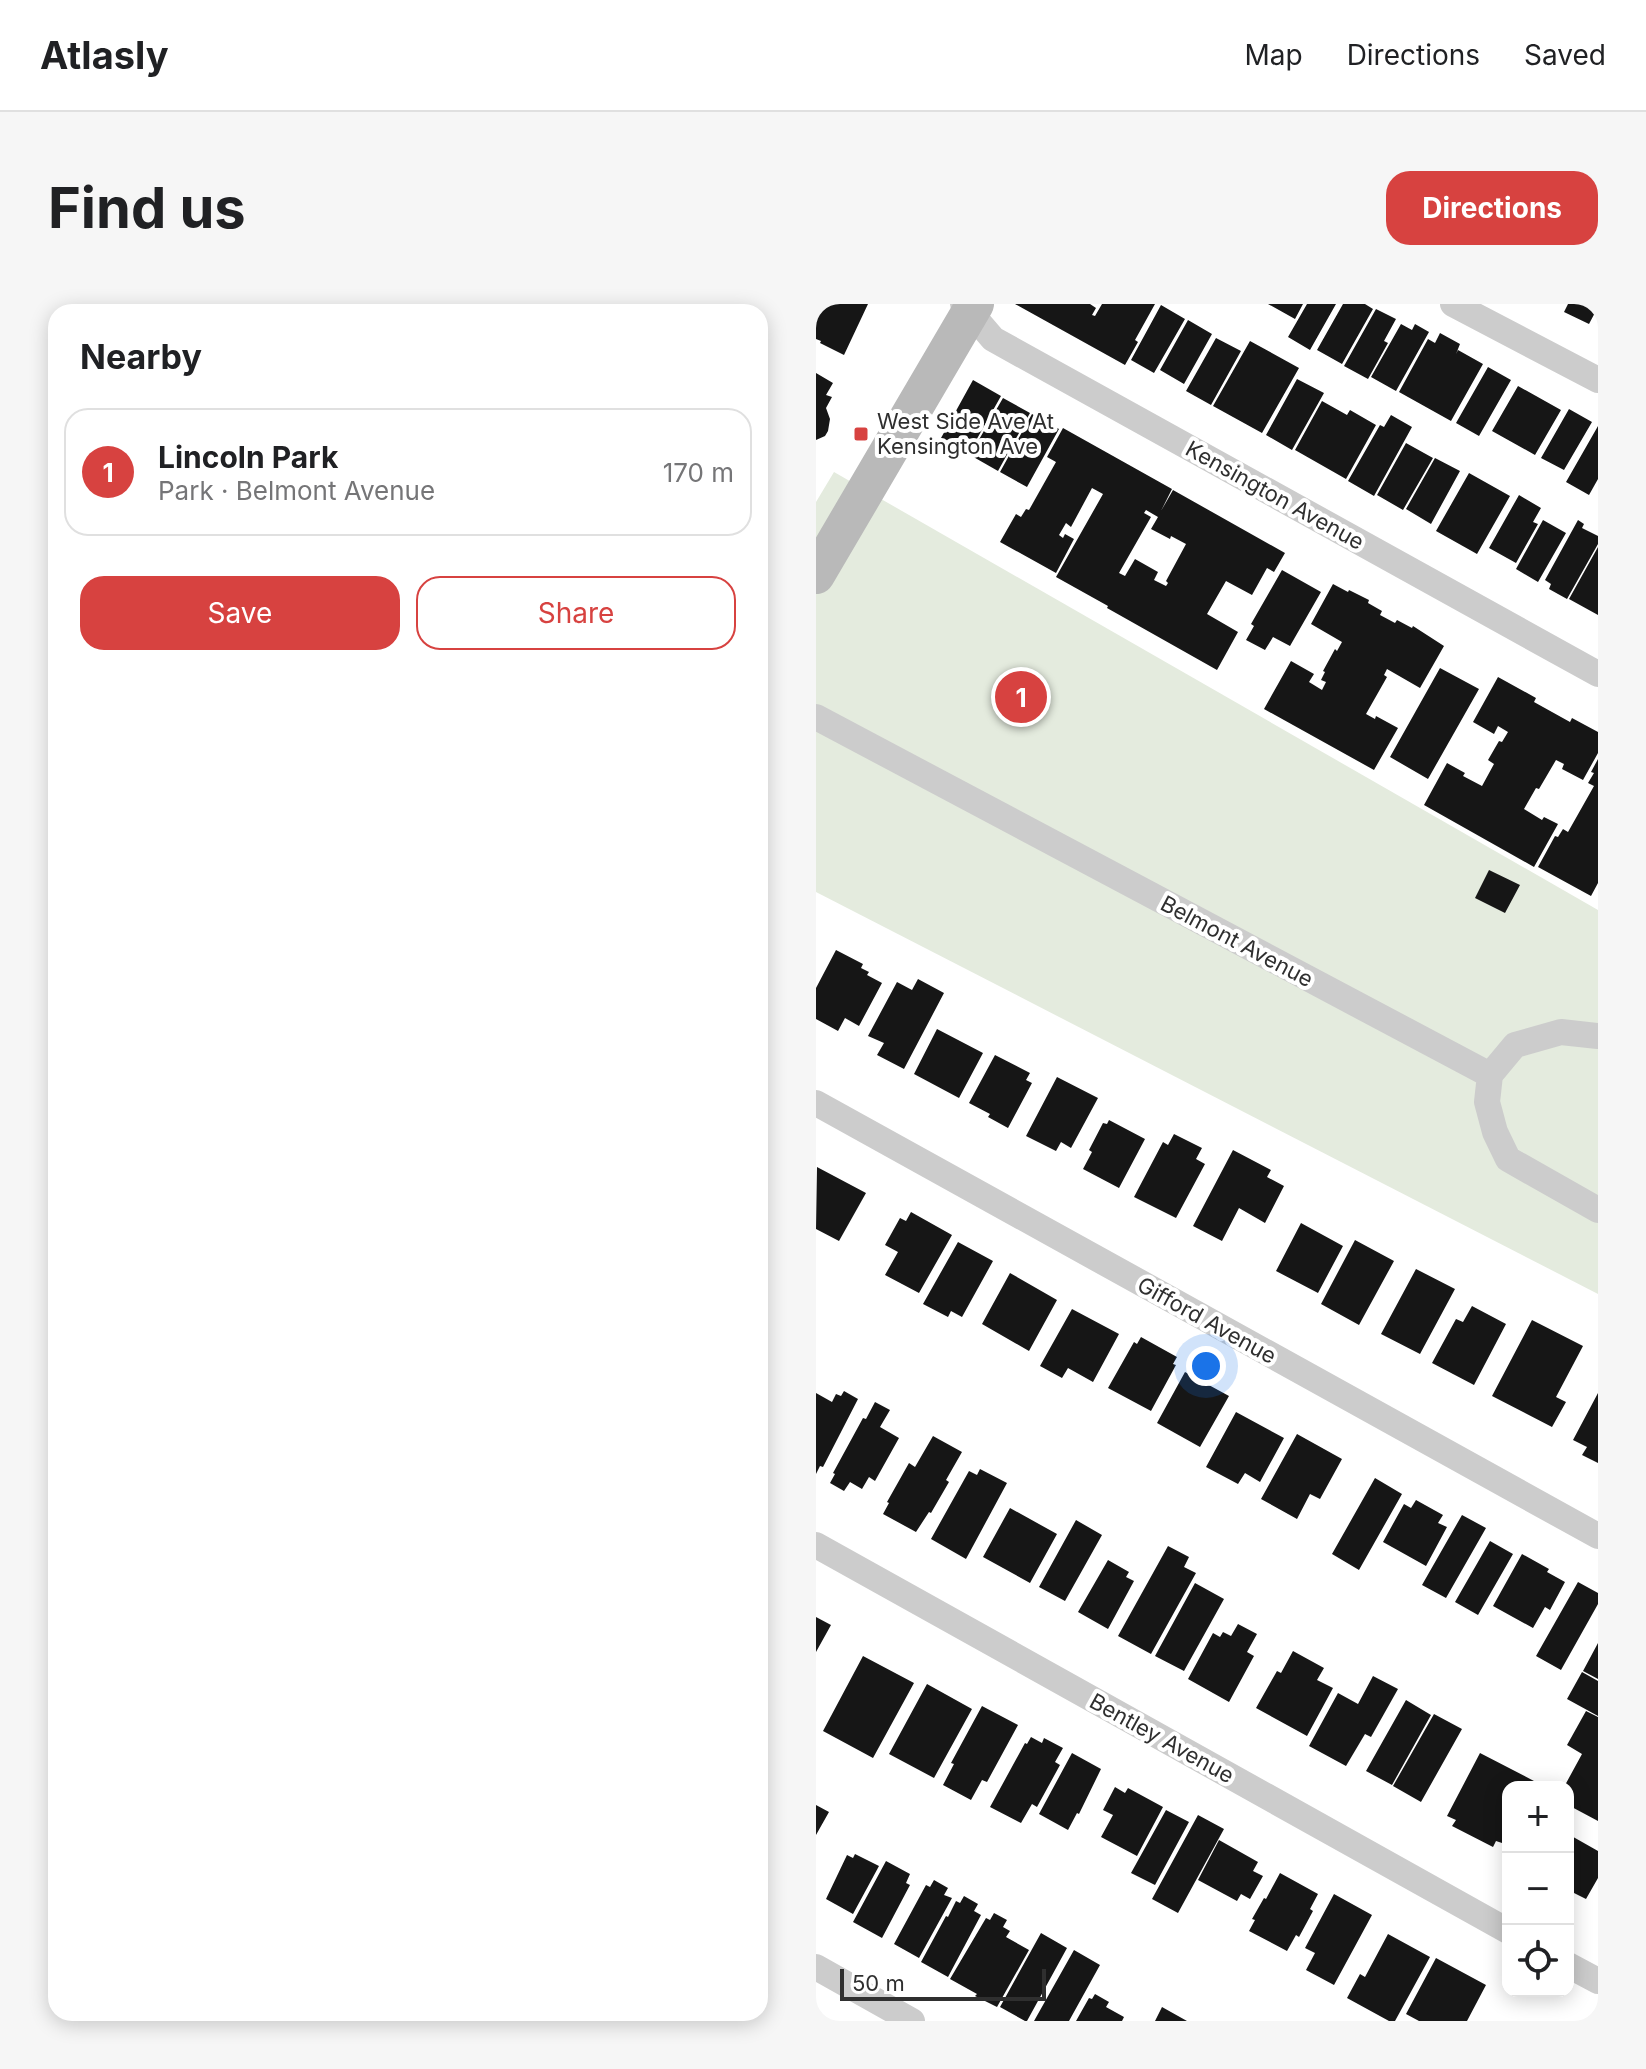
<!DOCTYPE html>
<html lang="en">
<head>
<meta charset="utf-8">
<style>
  body { margin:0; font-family:Inter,sans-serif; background:#f6f6f6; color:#202124 }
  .controls { position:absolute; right:24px; bottom:24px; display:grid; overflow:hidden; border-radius:16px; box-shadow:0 4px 20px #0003 }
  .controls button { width:72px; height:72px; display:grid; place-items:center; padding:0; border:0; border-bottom:2px solid #e0e0e0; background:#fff; color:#202124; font:40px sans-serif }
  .scale { position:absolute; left:24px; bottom:20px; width:206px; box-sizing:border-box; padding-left:8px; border:4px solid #2f2f2f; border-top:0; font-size:22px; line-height:28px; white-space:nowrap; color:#2f2f2f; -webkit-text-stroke:6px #fff; paint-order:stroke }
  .you { position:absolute; left:390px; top:1062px; width:28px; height:28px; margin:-20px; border:6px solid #fff; border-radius:50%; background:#1a73e8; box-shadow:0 0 0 12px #1a73e833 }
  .badge { display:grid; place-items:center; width:52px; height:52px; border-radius:50%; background:#d74240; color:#fff; font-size:26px; font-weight:700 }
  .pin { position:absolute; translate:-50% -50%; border:4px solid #fff; box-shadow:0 2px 8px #0006 }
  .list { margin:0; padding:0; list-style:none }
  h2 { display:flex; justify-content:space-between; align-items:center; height:104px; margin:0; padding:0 32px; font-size:34px }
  h2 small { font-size:26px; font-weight:400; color:#757577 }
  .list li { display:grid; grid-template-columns:52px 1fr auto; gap:24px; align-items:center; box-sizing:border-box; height:128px; margin:0 16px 16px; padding:0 16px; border:2px solid #e0e0e0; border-radius:24px }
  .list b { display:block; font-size:30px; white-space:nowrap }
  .list p { margin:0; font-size:26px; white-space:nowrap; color:#757577 }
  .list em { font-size:26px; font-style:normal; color:#757577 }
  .actions { display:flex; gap:16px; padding:24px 32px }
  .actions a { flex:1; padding:18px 0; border:2px solid #d74240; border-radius:24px; text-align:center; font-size:28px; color:#d74240 }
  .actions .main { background:#d74240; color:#fff }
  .icon { flex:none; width:44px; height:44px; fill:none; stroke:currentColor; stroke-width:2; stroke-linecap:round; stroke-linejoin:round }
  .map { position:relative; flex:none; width:782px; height:1717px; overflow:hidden; border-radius:24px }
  header { display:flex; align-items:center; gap:48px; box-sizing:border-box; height:112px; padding:0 40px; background:#fff; border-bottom:2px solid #e0e0e0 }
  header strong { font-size:38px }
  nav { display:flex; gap:44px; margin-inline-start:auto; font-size:28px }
  .intro { display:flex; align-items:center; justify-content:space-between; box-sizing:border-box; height:192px; padding:0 48px }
  h1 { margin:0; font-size:56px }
  .button { padding:20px 36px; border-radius:24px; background:#d74240; color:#fff; font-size:28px; font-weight:700 }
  main { display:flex; gap:48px; padding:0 48px }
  aside { flex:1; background:#fff; border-radius:24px; box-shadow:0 4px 20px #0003 }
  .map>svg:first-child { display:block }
  .green { fill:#e4ebde }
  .building { fill:#161616; fill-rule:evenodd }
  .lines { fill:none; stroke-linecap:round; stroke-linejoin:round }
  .minor { stroke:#ccc; stroke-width:26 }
  .secondary { stroke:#b9b9b9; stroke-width:38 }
  .poi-dot { fill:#d74240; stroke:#fff; stroke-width:3 }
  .labels { text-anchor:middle; stroke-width:8; stroke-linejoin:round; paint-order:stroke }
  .poi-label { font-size:22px; fill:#2f2f2f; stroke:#fff; text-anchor:start }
  .street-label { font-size:22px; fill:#2f2f2f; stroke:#fff }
</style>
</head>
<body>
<header>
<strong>Atlasly</strong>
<nav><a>Map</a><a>Directions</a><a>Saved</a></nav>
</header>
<div class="intro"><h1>Find us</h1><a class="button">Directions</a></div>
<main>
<aside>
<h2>Nearby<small></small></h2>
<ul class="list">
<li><span class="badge">1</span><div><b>Lincoln Park</b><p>Park · Belmont Avenue</p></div><em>170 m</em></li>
</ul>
<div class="actions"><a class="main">Save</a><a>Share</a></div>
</aside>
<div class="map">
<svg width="782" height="1717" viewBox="0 0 782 1717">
  <rect width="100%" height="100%" fill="#fff"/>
  <path class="green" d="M 18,168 L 782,606 L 782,990 L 0,588 L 0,198 Z"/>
  <path class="building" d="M 0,0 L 52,0 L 28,51 L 4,39 L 5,37 L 0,35 Z
    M 199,0 L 274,0 L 280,4 L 276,11 L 279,12 L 286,0 L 339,0 L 319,36 L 322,38 L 309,61 Z
    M 452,0 L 487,0 L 479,15 Z
    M 491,0 L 520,0 L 494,46 L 472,33 Z
    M 527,0 L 549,0 L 557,5 L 526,60 L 501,46 Z
    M 752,0 L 782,0 L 782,3 L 773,20 L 748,8 Z
    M 345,1 L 369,15 L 338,69 L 315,56 Z
    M 560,5 L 580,15 L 568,37 L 572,39 L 552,75 L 528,62 Z
    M 372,16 L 396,30 L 368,80 L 344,66 Z
    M 585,20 L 596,26 L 599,20 L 613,28 L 580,87 L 555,73 Z
    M 624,29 L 644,40 L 640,50 L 642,46 L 667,60 L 635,117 L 583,88 L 612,35 L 619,39 Z
    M 400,34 L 425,47 L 395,101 L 370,87 Z
    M 434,37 L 483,64 L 446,129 L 397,102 Z
    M 672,63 L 695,76 L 663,132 L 640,119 Z
    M 0,69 L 17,79 L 10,91 L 16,93 L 10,104 L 14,115 L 12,127 L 9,132 L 0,136 Z
    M 481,75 L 508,89 L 476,146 L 450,131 Z
    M 157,76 L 185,92 L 153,149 L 125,134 Z
    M 702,82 L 745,106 L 719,151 L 676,127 Z
    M 187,94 L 214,109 L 182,167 L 154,151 Z
    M 506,97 L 531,111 L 534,106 L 560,121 L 530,175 L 479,146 Z
    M 753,105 L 776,118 L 748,166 L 725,154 Z
    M 216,110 L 243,125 L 211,183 L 184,168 Z
    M 575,111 L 596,123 L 558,192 L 532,177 L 564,121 L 568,123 Z
    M 782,122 L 782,175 L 773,191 L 750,178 Z
    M 247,124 L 356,185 L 345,207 L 357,186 L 469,249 L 458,268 L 451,264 L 436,291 L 410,277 L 391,310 L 422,328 L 401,366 L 291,304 L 292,302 L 240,273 L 287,190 L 276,184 L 255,223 L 250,219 L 243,231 L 247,234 L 249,230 L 258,235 L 240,269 L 184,238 L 200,210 L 205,213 L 210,205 L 213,206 L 240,158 L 231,153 ZM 330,206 L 342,213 L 335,225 L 354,235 L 355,232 L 370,240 L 350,277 L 352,279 L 350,282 L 338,276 L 342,268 L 319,255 L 309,272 L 303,269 L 335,213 L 328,209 Z
    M 590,139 L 617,154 L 587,206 L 561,191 Z
    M 619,154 L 644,167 L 615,220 L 590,205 Z
    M 653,169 L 694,192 L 661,250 L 620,227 Z
    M 703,191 L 725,204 L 717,218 L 722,220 L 700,259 L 673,244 Z
    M 727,216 L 750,229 L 722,278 L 700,265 Z
    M 762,216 L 768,220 L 766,224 L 782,232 L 782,240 L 751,295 L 733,285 L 735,280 L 729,276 Z
    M 782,243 L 782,311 L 753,295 Z
    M 466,266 L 505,288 L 474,342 L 457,333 L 449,346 L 430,336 L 438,322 L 435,320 Z
    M 517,280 L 532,288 L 533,286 L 553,296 L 552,299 L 566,307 L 564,311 L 579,319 L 581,316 L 596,324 L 597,322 L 628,342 L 604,384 L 571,365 L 568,371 L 571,373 L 550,410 L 559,415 L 560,412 L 582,424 L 558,466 L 448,405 L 475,357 L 498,370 L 493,378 L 506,386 L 510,378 L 505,376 L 509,368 L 507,367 L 519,345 L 521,347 L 526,338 L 495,320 Z
    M 624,364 L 663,385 L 612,475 L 574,453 Z
    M 682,373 L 720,394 L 718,398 L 754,418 L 756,414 L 782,428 L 782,449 L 767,476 L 746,465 L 748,460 L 740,456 L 723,485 L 720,484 L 708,505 L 726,516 L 728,513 L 742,520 L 718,563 L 608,501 L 631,459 L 649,469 L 647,472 L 666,482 L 678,460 L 672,456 L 683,437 L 686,438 L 692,428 L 682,422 L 678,430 L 657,418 Z
    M 782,455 L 782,579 L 775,592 L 722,563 L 739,532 L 742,533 L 747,525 L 752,528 L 778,482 L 772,479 L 778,469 L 775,468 Z
    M 673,566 L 704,581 L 689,609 L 659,594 Z
    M 20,646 L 47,660 L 45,664 L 53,668 L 51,671 L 66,679 L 43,722 L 29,714 L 22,727 L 0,715 L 0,684 Z
    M 102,675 L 128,689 L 88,765 L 61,751 L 68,739 L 52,732 L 81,678 L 96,686 Z
    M 121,725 L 167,749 L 143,794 L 98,770 Z
    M 179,751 L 214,769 L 210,776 L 216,779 L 192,824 L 172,813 L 174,810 L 153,799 Z
    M 241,773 L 282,794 L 255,844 L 245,838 L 240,847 L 210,832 Z
    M 293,816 L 329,835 L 303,884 L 267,865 L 276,848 L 273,846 L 287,819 L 291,820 Z
    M 358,830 L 386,844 L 380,855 L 389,860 L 360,914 L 318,893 L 347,838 L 352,841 Z
    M 417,846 L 455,866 L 451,873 L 468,882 L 449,919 L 423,904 L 406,937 L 377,922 Z
    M 1,863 L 50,889 L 23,937 L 0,925 Z
    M 95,908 L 136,931 L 103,989 L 69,971 L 82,948 L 69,941 L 84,914 L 90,917 Z
    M 485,919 L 527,942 L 502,989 L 460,967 Z
    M 539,936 L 578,957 L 543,1021 L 505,1000 Z
    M 142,938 L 177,957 L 146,1013 L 135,1007 L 132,1013 L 107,1000 Z
    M 600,965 L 639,985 L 604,1050 L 565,1030 Z
    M 194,969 L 241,996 L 213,1047 L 166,1020 Z
    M 656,1002 L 690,1020 L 658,1081 L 616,1059 L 640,1015 L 647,1018 Z
    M 256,1005 L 303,1030 L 277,1078 L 252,1064 L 246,1074 L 224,1062 Z
    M 716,1016 L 767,1042 L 740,1093 L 750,1098 L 736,1123 L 676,1092 Z
    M 325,1033 L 361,1053 L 357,1060 L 360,1061 L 335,1107 L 292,1084 L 318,1038 L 321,1040 Z
    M 369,1068 L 413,1092 L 384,1143 L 341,1119 Z
    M 28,1087 L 42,1095 L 7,1163 L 4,1162 L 0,1170 L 0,1089 L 16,1098 L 20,1090 L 25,1092 Z
    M 782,1089 L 782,1159 L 766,1151 L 771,1143 L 757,1136 Z
    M 59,1098 L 74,1106 L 64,1123 L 83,1134 L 59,1177 L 53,1173 L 46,1185 L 34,1178 L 28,1187 L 14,1179 L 19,1170 L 17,1169 L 47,1114 L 50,1115 Z
    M 420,1108 L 468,1134 L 444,1178 L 429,1169 L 422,1180 L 390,1163 Z
    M 481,1130 L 526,1155 L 504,1195 L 494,1190 L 481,1215 L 445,1195 Z
    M 117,1132 L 146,1148 L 130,1176 L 133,1178 L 115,1209 L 113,1208 L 100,1228 L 67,1210 L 73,1199 L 71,1198 L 93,1159 L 99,1163 Z
    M 164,1165 L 191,1179 L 150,1255 L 115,1235 L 153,1167 L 161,1171 Z
    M 559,1174 L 586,1190 L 543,1266 L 516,1250 Z
    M 600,1196 L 627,1211 L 622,1219 L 631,1223 L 610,1262 L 567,1238 L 588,1200 L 595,1204 Z
    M 194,1204 L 241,1230 L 214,1279 L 167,1253 Z
    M 646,1211 L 670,1224 L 630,1294 L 606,1281 Z
    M 260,1216 L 286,1231 L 249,1297 L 223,1283 Z
    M 674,1237 L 697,1250 L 662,1311 L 639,1298 Z
    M 352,1242 L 373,1253 L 368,1263 L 380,1269 L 335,1350 L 302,1332 Z
    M 706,1250 L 733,1265 L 731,1268 L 749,1278 L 734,1306 L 729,1303 L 717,1324 L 677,1302 Z
    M 292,1256 L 313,1268 L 310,1273 L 318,1277 L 292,1325 L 262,1308 Z
    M 762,1278 L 782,1289 L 782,1300 L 745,1366 L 720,1352 Z
    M 379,1279 L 408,1295 L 368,1367 L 339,1352 Z
    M 0,1313 L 15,1321 L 0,1348 Z
    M 422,1320 L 441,1330 L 431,1348 L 438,1352 L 413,1398 L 372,1375 L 397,1329 L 404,1333 L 407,1328 L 415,1332 Z
    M 782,1339 L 782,1375 L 767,1367 Z
    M 477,1347 L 508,1364 L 501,1376 L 517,1384 L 491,1432 L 440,1404 L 461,1367 L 465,1369 Z
    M 47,1352 L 98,1379 L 57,1454 L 7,1427 Z
    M 766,1368 L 782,1377 L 782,1412 L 751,1395 Z
    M 557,1372 L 582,1385 L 555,1433 L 549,1430 L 530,1462 L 493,1442 L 522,1389 L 542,1400 Z
    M 111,1380 L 156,1405 L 118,1474 L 73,1450 Z
    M 590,1396 L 615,1411 L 576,1481 L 550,1467 Z
    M 166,1402 L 202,1421 L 171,1478 L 166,1476 L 155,1496 L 127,1481 L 138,1460 L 135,1459 Z
    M 770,1407 L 782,1413 L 782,1517 L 752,1501 L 752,1483 L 748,1483 L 766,1450 L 751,1441 Z
    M 618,1410 L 646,1425 L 605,1498 L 577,1482 Z
    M 215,1433 L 226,1439 L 228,1434 L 247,1444 L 239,1458 L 244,1461 L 221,1503 L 216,1500 L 205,1519 L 174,1503 L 209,1439 L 211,1440 Z
    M 256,1449 L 285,1465 L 263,1510 L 261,1509 L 252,1526 L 223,1510 Z
    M 664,1449 L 718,1477 L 715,1483 L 692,1483 L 692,1527 L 686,1539 L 680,1537 L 677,1543 L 636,1522 L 640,1516 L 631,1512 Z
    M 299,1483 L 309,1489 L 312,1484 L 347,1503 L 321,1552 L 285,1533 L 297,1511 L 287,1506 Z
    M 0,1501 L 13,1508 L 0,1531 Z
    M 350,1506 L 373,1518 L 339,1581 L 315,1569 Z
    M 382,1511 L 408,1525 L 362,1609 L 336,1595 Z
    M 752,1530 L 782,1547 L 782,1574 L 770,1595 L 752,1586 Z
    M 403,1536 L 442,1558 L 437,1567 L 447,1572 L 434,1595 L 425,1590 L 421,1597 L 382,1576 Z
    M 39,1550 L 63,1562 L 37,1610 L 10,1595 L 31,1551 L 37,1554 Z
    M 70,1557 L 94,1570 L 90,1579 L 94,1581 L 66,1634 L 37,1618 Z
    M 464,1569 L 502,1590 L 494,1605 L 497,1607 L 483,1633 L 480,1631 L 471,1647 L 433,1627 L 439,1616 L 436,1615 L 448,1594 L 450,1595 Z
    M 118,1576 L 132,1584 L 128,1591 L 136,1594 L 103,1654 L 78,1640 L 110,1581 L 114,1583 Z
    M 518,1590 L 556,1611 L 518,1681 L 490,1666 L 499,1649 L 489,1644 Z
    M 148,1592 L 162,1600 L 158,1607 L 165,1611 L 132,1673 L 105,1658 L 130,1612 L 132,1613 L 140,1597 L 144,1599 Z
    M 178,1609 L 191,1616 L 187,1623 L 194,1627 L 190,1633 L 213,1646 L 181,1703 L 159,1692 L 161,1690 L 134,1675 L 170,1614 L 174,1616 Z
    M 225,1629 L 251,1644 L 211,1717 L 209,1717 L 184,1703 Z
    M 572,1630 L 614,1653 L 579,1717 L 573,1717 L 531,1694 L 544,1670 L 549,1673 Z
    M 258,1646 L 284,1661 L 253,1717 L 218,1717 Z
    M 620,1654 L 670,1681 L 651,1717 L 603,1717 L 590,1710 Z
    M 279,1690 L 293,1698 L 290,1703 L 308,1713 L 306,1717 L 260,1717 L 273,1694 L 276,1695 Z
    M 346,1703 L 371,1717 L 339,1717 Z"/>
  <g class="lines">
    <path class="minor" d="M 147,0 L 177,35 L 782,370
      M 637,0 L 782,76
      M 0,413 L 674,771
      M 674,771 L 671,798 L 679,828 L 692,855 L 782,906
      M 674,771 L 699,741 L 745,728 L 782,732
      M 0,799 L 782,1232
      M 0,1241 L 692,1627
      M 752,1661 L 782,1677
      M 0,1663 L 96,1717"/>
    <path class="secondary" d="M 0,271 L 159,0"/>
  </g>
  <rect class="poi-dot" x="37" y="122" width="16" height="16" rx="4"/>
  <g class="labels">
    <g class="poi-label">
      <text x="61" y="125">West Side Ave At<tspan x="61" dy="25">Kensington Ave</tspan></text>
    </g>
    <g class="street-label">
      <text transform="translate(459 191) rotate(29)" y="8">Kensington Avenue</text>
      <text transform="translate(421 637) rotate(28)" y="8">Belmont Avenue</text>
      <text transform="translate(391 1016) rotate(29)" y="8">Gifford Avenue</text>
      <text transform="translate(346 1434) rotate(29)" y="8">Bentley Avenue</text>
    </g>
  </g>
</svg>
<div class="controls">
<button>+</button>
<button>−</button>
<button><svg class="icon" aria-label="locate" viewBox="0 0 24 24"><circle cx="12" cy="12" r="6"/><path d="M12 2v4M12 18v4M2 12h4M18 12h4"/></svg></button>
</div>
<div class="scale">50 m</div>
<div class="you"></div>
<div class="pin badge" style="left:205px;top:393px">1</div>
</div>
</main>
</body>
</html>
